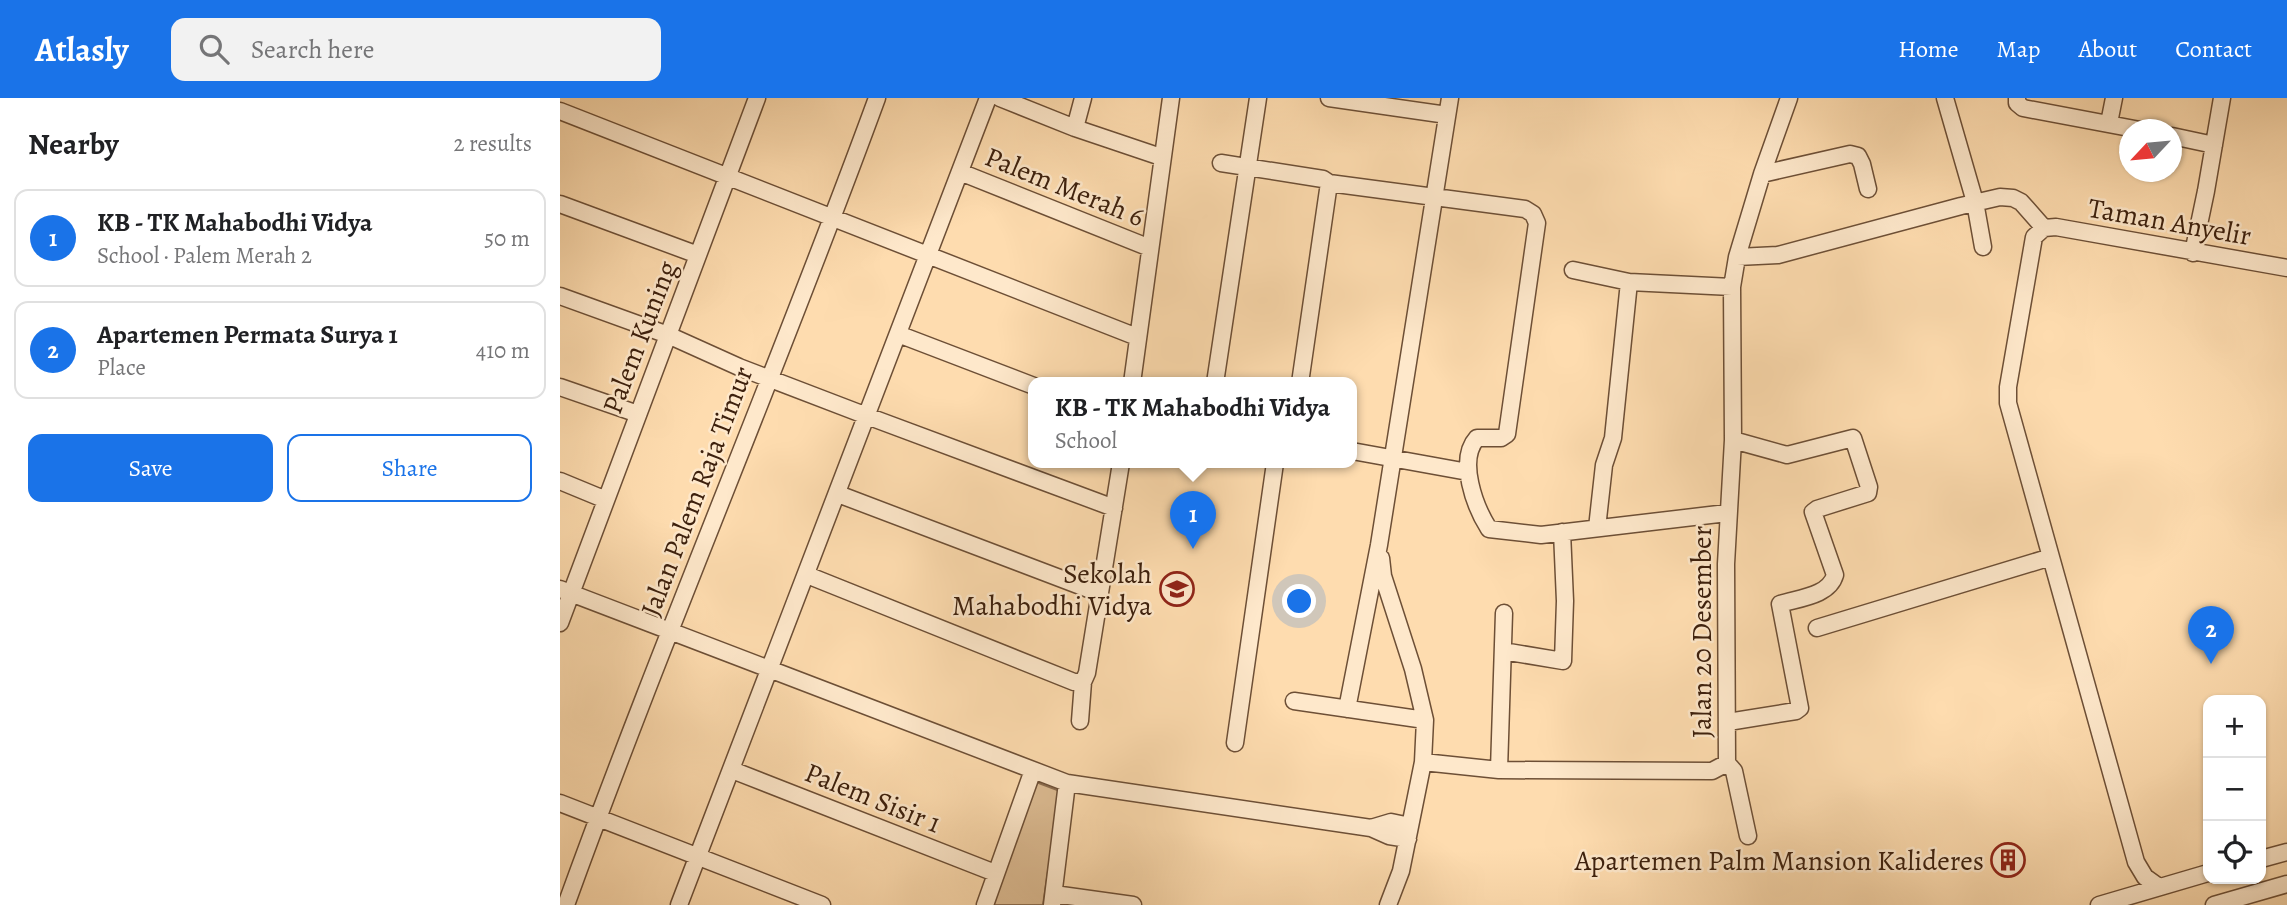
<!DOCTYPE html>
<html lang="en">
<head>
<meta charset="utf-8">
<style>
  body { margin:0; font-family:Alegreya,serif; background:#f2f2f2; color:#202124 }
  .controls { position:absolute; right:21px; bottom:21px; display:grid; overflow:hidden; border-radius:14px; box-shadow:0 2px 5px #0004 }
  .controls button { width:63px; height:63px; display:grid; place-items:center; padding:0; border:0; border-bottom:2px solid #e0e0e0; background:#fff; color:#202124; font:35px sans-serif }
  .compass { position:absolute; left:1559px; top:21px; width:63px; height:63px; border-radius:50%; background:#fff; box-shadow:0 2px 5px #0004; rotate:244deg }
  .you { position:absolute; left:740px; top:504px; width:24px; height:24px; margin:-18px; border:5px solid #fff; border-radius:50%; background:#1a73e8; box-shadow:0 0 0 10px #1a73e833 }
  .badge { display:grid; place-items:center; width:46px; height:46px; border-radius:50%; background:#1a73e8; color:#fff; font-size:23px; font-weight:700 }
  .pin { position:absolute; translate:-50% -58px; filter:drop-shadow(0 2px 4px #0008) }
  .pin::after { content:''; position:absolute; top:37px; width:24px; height:21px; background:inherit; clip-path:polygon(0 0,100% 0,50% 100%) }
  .popup { position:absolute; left:468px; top:279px; width:329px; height:91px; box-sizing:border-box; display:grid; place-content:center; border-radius:14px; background:#fff; filter:drop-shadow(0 2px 5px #0005); font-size:23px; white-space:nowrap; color:#757577 }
  .popup b { font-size:26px; color:#202124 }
  .popup::after { content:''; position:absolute; left:50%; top:100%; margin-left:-14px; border:14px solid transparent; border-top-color:#fff }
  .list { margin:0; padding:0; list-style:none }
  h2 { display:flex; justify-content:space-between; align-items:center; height:91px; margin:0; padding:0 28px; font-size:30px }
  h2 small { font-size:23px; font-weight:400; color:#757577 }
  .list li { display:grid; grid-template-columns:46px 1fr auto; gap:21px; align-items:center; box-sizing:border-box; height:98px; margin:0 14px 14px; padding:0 14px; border:2px solid #e0e0e0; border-radius:14px }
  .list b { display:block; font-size:26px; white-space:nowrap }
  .list p { margin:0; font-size:23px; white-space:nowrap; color:#757577 }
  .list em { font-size:23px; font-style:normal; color:#757577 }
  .actions { display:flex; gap:14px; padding:21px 28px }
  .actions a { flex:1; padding:16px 0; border:2px solid #1a73e8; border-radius:14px; text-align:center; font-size:24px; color:#1a73e8 }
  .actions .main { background:#1a73e8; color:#fff }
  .icon { flex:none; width:38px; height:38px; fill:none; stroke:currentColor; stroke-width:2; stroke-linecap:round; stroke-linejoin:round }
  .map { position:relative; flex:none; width:1727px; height:807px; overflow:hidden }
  header { display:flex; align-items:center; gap:42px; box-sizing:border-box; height:98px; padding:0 35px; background:#1a73e8; color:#fff }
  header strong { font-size:33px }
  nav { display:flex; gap:38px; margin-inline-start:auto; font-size:24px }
  .search { width:490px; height:63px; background:#f2f2f2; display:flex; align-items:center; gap:18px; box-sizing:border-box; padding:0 24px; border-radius:14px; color:#757577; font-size:26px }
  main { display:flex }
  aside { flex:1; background:#fff }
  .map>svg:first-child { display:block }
  .green { fill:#ddbc93; stroke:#8d6e50; stroke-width:2 }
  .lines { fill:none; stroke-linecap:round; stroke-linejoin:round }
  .minor-casing { stroke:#6d4f36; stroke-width:19 }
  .minor { stroke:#fee8cb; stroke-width:16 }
  .labels { text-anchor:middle; stroke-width:5; stroke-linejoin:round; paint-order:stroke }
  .street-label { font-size:28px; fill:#3d200d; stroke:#fee8cb }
  .poi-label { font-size:28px; fill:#3d200d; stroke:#fee8cb; text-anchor:end }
</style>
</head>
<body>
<header>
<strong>Atlasly</strong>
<div class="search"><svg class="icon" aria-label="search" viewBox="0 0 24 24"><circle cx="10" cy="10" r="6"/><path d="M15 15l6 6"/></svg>Search here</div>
<nav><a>Home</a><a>Map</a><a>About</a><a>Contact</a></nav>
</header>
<main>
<aside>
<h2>Nearby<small>2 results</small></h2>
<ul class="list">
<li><span class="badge">1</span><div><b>KB - TK Mahabodhi Vidya</b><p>School · Palem Merah 2</p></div><em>50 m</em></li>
<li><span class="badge">2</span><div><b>Apartemen Permata Surya 1</b><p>Place</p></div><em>410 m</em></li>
</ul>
<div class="actions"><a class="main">Save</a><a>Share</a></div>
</aside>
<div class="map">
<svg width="1727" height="807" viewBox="0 0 1727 807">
  <rect width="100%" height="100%" fill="#fedcaf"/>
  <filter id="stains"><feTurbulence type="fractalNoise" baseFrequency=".00286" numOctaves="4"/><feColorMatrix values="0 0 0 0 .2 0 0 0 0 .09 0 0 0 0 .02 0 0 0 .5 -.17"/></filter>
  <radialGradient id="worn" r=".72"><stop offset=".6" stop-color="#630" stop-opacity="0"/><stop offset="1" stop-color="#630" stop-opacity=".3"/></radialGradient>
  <path class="green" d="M 476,684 L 500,693 L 483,807 L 433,807 Z"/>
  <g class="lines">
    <g class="minor-casing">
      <path id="minor" d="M 440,0 L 515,30 L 601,59
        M 769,0 L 887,17
        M 1385,0 L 1415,104 L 1423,149
        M 1457,0 L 1457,5 L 1463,10 L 1580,32
        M 0,13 L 577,239
        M 1549,25 L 1554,0
        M 515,30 L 523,0
        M 1612,38 L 1654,47
        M 661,65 L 763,81 L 769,85 L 965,111 L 973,116 L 977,125 L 947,336 L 941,340 L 917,340 C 897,362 915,409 929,431 L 981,437 L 1167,415
        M 400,74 L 590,150
        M 1202,76 L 1290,56 L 1298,58 L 1302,66 L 1308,91
        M 0,106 L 138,157
        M 1484,130 L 1474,139 L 1448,289 L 1448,305 L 1576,764 L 1585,779 L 1599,789
        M 1484,130 L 1496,129 L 1727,170
        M 1633,155 L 1646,93 L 1662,0
        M 1177,159 L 1218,157 L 1401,108 L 1440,99 L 1453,100 L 1461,104 L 1484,130
        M 1013,172 L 1069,184 L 1172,189
        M 0,198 L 108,237 L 179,269 L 307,318 L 554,410
        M 338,236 L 474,288
        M 572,285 L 611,0
        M 655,285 L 698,0
        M 740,285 L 769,85
        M 0,289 L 78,316
        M 792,353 L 908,374
        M 0,383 L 46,402
        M 278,396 L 539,495
        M 1037,430 L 1044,367 L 1053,340 L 1069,184
        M 821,460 L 823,478 L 853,571 L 865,622 L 863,664 L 841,773 L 828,807
        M 247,477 L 514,584 L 523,584
        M 0,491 L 507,685 L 811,730 L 829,738 L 848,741
        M 0,525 L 197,0
        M 1257,530 L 1491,459
        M 943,553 L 1003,563 L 1005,503 L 1002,434
        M 734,603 L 865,622
        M 787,611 L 819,447 L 890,0
        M 520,623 L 523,584 L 527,575 L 561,365
        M 1168,624 L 1236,613 L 1240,610 L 1220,506 C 1239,500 1269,498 1275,477 L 1253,414 L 1257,411 L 1308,395 L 1309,389 L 1293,340 L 1227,357 L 1173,342
        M 675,645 L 715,365
        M 863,664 L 939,672 L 1152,673 L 1167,665 L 1166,466 L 1173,342 L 1172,189 L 1177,159 L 1202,76 L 1229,0
        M 1167,665 L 1174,673 L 1188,738
        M 172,672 L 435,775
        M 939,672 L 944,515
        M 0,705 L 262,807
        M 811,730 L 831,724 L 850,728
        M 1701,761 L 1727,754
        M 494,796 L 573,807
        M 6,807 C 104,536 218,271 317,0
        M 119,807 L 428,0
        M 425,807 L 473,672
        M 492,807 L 507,685
        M 1539,807 L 1648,775
        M 1654,807 L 1727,786"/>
    </g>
    <use href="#minor" class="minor"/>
  </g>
  <defs>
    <g id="school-ring" transform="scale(1.75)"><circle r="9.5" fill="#fee8cb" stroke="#8f2418" stroke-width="1.5"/><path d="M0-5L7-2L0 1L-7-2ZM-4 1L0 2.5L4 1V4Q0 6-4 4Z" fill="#8f2418"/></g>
    <g id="building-ring" transform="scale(1.75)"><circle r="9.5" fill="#fee8cb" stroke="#8f2418" stroke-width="1.5"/><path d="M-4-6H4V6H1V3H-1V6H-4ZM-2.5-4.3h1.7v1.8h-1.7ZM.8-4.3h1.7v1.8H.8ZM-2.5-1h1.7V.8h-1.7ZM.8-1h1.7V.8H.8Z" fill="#8f2418"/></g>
  </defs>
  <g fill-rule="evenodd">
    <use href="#school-ring" x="617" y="491"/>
    <use href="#building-ring" x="1448" y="762"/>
  </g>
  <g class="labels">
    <g class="street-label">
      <text transform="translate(505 88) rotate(22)" y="10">Palem Merah 6</text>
      <text transform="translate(1610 123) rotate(10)" y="10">Taman Anyelir</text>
      <text transform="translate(79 239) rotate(-69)" y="10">Palem Kuning</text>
      <text transform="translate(136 393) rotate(-69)" y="10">Jalan Palem Raja Timur</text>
      <text transform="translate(1141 534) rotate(-90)" y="10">Jalan 20 Desember</text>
      <text transform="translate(313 699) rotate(22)" y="10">Palem Sisir 1</text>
    </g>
    <g class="poi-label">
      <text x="592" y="485">Sekolah<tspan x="592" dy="32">Mahabodhi Vidya</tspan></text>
      <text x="1424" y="772">Apartemen Palm Mansion Kalideres</text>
    </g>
  </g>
  <rect width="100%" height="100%" filter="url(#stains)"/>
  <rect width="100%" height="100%" fill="url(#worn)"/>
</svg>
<div class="controls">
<button>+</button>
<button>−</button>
<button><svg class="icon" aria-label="locate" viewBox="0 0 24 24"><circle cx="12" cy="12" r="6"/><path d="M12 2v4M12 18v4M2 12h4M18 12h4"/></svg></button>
</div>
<svg class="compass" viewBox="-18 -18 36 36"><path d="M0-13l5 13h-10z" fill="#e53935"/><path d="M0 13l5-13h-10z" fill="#757577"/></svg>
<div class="you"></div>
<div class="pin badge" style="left:633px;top:451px">1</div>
<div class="popup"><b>KB - TK Mahabodhi Vidya</b>School</div>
<div class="pin badge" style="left:1651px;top:566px">2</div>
</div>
</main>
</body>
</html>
